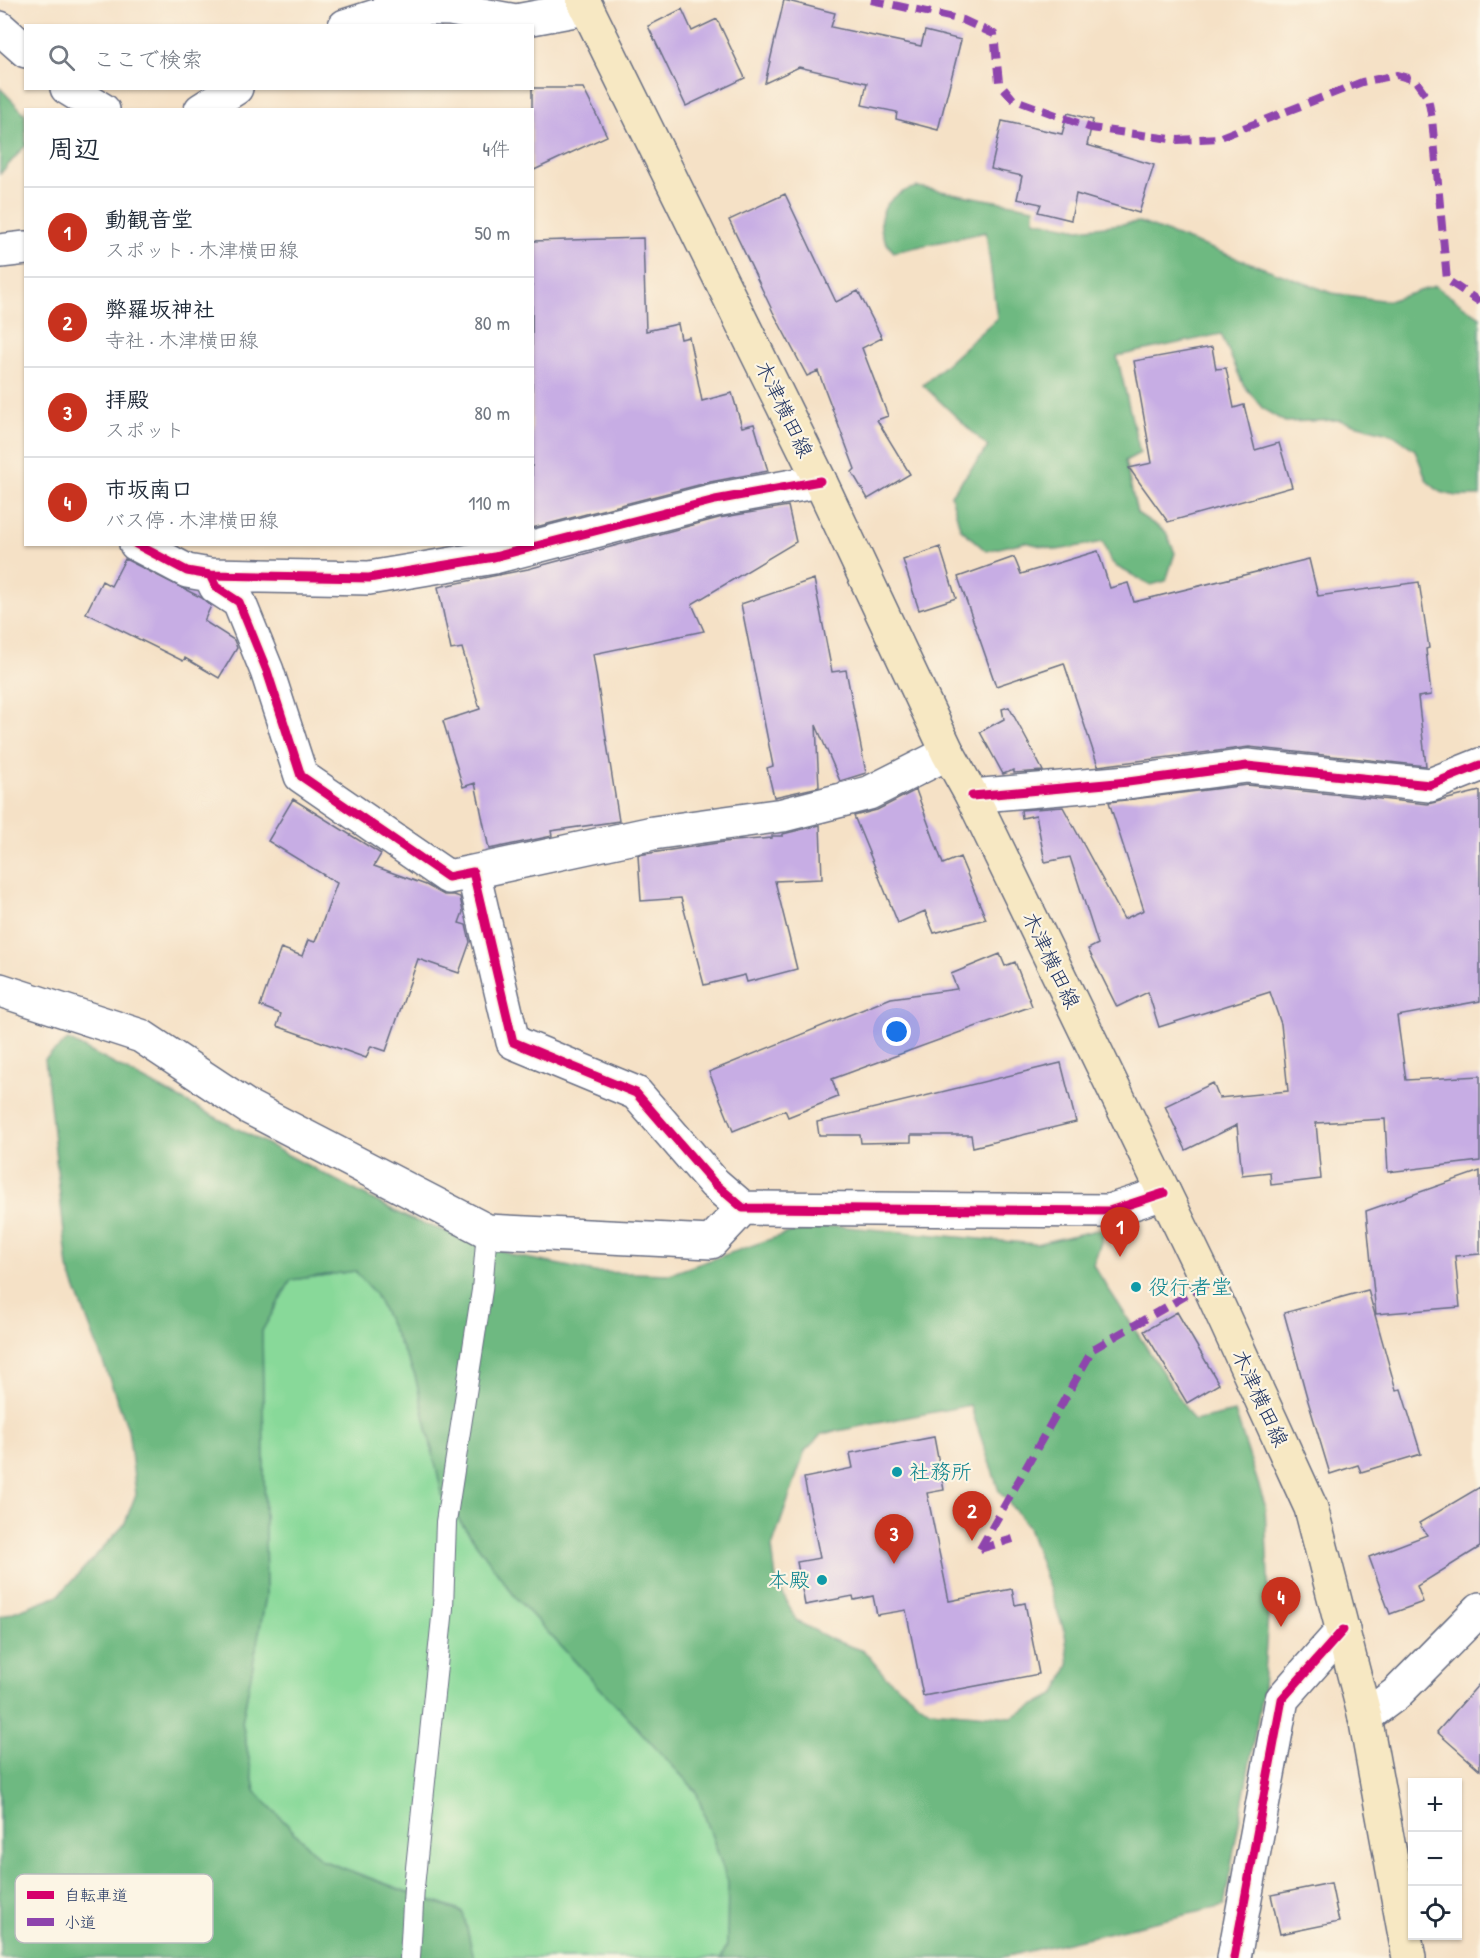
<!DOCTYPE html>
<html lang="ja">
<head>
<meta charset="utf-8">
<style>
  body { margin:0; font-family:"Patrick Hand","Klee One",sans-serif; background:#f2f2f3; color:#1f2937 }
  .controls { position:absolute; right:18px; bottom:18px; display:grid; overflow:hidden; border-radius:0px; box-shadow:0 2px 4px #0004 }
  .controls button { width:54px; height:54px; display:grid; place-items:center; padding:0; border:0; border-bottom:2px solid #e0e1e3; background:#fff; color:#1f2937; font:30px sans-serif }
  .you { position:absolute; left:897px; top:1032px; width:21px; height:21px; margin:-15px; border:4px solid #fff; border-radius:50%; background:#1a73e8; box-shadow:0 0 0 9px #1a73e833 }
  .badge { display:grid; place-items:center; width:39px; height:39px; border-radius:50%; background:#c8321e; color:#fff; font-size:20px; font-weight:700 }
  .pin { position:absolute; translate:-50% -50px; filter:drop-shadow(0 2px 3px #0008) }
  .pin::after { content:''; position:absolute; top:32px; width:21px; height:18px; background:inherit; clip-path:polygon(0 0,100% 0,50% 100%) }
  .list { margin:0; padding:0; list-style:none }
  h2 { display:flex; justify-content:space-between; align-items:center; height:78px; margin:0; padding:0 24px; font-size:26px }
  h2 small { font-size:20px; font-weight:400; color:#747a83 }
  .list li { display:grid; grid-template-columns:39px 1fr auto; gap:18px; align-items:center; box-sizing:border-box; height:90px; padding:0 24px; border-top:2px solid #e0e1e3 }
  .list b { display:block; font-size:22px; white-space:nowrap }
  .list p { margin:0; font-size:20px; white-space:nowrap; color:#747a83 }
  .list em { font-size:20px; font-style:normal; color:#747a83 }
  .icon { flex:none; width:33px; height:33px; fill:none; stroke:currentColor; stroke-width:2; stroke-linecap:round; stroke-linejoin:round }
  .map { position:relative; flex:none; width:1480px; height:1958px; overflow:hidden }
  .search { position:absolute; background:#fff; box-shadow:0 2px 4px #0004; left:24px; top:24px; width:510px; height:66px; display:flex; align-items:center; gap:15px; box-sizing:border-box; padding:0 21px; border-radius:0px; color:#747a83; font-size:22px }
  .panel { position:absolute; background:#fff; box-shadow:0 2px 4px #0004; left:24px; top:108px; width:510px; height:438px; border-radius:0px }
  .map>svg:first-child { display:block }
  .green { fill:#88d999; stroke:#52847c; stroke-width:1.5 }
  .forest { fill:#6eb981; stroke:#447470; stroke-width:1.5; fill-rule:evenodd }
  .building { fill:#c7ade4 }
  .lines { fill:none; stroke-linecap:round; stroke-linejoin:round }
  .service-casing { stroke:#676d82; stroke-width:22 }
  .minor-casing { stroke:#676d82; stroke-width:36 }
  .secondary-casing { stroke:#676d82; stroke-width:36 }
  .service { stroke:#fff; stroke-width:20 }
  .minor { stroke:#fff; stroke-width:33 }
  .secondary { stroke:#f7e8c3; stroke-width:33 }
  .quiet { stroke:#8e44ad; stroke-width:8; stroke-dasharray:15 8; stroke-linecap:butt }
  .cycleway-casing { stroke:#fcf5e5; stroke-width:13 }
  .cycleway { stroke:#d6006c; stroke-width:9 }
  .culture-dot { fill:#0f9aa8; stroke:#fcf5e5; stroke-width:2 }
  .labels { text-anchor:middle; stroke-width:4.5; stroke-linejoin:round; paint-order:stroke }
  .street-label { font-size:21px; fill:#1b2f5e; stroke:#fcf5e5 }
  .culture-label { font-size:21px; fill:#0d838f; stroke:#fcf5e5; text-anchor:start }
  .key { fill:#fcf5e5; stroke:#b8babc; stroke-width:1.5 }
  .key-label { font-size:16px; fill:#1b2f5e }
</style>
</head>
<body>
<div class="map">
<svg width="1480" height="1958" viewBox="0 0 1480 1958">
  <rect width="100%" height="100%" fill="#fcf5e5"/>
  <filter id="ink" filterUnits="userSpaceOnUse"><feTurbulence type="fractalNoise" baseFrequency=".0167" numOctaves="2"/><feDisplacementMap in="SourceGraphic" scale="12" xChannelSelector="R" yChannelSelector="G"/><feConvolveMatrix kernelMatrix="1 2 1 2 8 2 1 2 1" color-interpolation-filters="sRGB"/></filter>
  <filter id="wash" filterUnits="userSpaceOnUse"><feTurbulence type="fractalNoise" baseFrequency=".008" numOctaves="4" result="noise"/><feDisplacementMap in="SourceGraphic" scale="24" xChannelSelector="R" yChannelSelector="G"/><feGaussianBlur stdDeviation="1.35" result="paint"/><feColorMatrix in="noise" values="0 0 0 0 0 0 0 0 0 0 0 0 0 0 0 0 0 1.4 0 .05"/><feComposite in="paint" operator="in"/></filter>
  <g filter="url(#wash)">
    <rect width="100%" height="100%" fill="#f5e1c6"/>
    <path class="green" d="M 355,1271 L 375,1294 L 415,1375 L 443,1498 L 516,1598 L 696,1791 L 728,1882 L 727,1945 L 721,1958 L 474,1958 L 463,1912 L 321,1860 L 255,1791 L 242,1722 L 266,1596 L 262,1331 L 291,1280 Z"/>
    <path class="forest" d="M 0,88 L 25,114 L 26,145 L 0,174 Z
      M 918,187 L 1034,208 L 1034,220 L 1079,229 L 1139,222 L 1332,293 L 1388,301 L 1435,286 L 1480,317 L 1480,496 L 1456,496 L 1440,492 L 1427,481 L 1415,450 L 1392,434 L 1339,420 L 1285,422 L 1263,409 L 1243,384 L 1221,334 L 1117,356 L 1140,453 L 1125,461 L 1137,513 L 1166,532 L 1175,553 L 1166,581 L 1151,585 L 1117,567 L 1110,560 L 1103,542 L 1057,550 L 1025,542 L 986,551 L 960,528 L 951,495 L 988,447 L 923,385 L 997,318 L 986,232 L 894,252 C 867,225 884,193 918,187 Z
      M 68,1040 L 410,1219 L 516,1256 L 595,1272 L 670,1274 L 791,1232 L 836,1226 L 1036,1244 L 1106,1228 L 1093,1265 L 1194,1421 L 1235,1412 L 1265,1505 L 1269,1602 L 1263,1688 L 1224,1906 L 999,1958 L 721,1958 L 727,1945 L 728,1882 L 696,1791 L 516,1598 L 443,1498 L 415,1375 L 375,1294 L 355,1271 L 291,1280 L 262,1331 L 266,1596 L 242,1722 L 255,1791 L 321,1860 L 463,1913 L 474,1958 L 0,1958 L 0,1617 L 59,1595 L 124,1525 L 136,1494 L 128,1429 L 68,1268 L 45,1059 ZM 970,1405 L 999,1491 L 1027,1525 L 1065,1633 L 1069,1665 L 1056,1694 L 1012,1717 L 929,1710 L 885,1676 L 864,1651 L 833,1640 L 796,1621 L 776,1579 L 772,1547 L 805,1451 L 822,1434 Z"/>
    <g id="blocks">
      <path class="building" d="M 784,0 L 835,13 L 831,27 L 921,46 L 925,31 L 961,40 L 938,130 L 896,119 L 897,112 L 862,105 L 867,83 L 799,67 L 765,83 Z
        M 682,9 L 692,31 L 717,19 L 745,78 L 686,106 L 648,26 Z
        M 532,88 L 583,88 L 607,136 L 532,171 Z
        M 1068,113 L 1093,120 L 1087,145 L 1154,165 L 1139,213 L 1076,194 L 1071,220 L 1038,212 L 1041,204 L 1017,199 L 1022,176 L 991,169 L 1002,121 L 1062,134 Z
        M 785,194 L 836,302 L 858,291 L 882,338 L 862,348 L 888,416 L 877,420 L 910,474 L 868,499 L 852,472 L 855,469 L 818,371 L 807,376 L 773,312 L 729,220 Z
        M 643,238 L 646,331 L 678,324 L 681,339 L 689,337 L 702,401 L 732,393 L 742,427 L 754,424 L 768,471 L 710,482 L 532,528 L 532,241 Z
        M 1212,347 L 1216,369 L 1226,368 L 1234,408 L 1244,405 L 1255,450 L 1279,443 L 1292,487 L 1168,522 L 1129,468 L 1152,463 L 1134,361 Z
        M 788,506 L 796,542 L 692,604 L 704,631 L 593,654 L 619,821 L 551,831 L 552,836 L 489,849 L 475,783 L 463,787 L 443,721 L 480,709 L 462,648 L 451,650 L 438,587 L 528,569 L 719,518 Z
        M 940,547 L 956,598 L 919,610 L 903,560 Z
        M 1098,551 L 1110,588 L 1128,583 L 1134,602 L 1309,559 L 1318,596 L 1419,582 L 1429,648 L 1426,649 L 1431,695 L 1418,697 L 1426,766 L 1249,747 L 1098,766 L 1064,663 L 996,686 L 958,577 L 1014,557 L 1021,574 Z
        M 125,559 L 202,598 L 211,606 L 204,621 L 234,640 L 237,648 L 219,678 L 185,658 L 183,661 L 86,613 L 102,581 L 111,586 Z
        M 814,579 L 832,672 L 846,670 L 866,773 L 840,781 L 816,725 L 819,787 L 774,797 L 767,768 L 773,766 L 741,604 Z
        M 1009,707 L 1030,746 L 1043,771 L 1014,773 L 1014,770 L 1003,774 L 980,732 L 1004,719 L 1002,709 Z
        M 1247,785 L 1428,804 L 1480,791 L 1480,1001 L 1397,1016 L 1406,1080 L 1480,1076 L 1480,1161 L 1388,1172 L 1385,1119 L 1316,1123 L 1321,1179 L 1271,1185 L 1270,1172 L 1242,1175 L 1237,1125 L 1186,1150 L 1165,1106 L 1213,1083 L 1219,1098 L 1288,1091 L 1281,1024 L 1270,992 L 1159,1027 L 1148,992 L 1117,1007 L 1088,949 L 1098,944 L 1070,857 L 1045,862 L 1036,815 L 1022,818 L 1021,810 L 1063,807 L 1124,919 L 1144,910 L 1109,802 Z
        M 916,790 L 943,864 L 960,857 L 986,919 L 934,933 L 925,911 L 898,923 L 854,816 L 877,810 Z
        M 293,799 L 381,854 L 374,866 L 426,885 L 444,895 L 454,895 L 460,897 L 463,912 L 459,923 L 466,925 L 470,942 L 459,973 L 418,959 L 386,1051 L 371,1046 L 366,1058 L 277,1026 L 281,1014 L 260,1006 L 281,948 L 302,956 L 308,940 L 315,942 L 337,883 L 268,841 Z
        M 820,825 L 822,879 L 775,881 L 797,969 L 747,982 L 745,975 L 704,985 L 681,898 L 641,901 L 638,855 L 724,842 L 772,838 L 772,836 L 783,836 L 783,834 Z
        M 1000,954 L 1005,966 L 1015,962 L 1032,1006 L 832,1079 L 838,1097 L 788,1117 L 785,1110 L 733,1131 L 709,1072 L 891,998 L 957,989 L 951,974 Z
        M 1061,1063 L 1076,1122 L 973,1147 L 971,1135 L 911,1135 L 911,1142 L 861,1143 L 860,1135 L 819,1135 L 817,1122 Z
        M 1480,1171 L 1480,1254 L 1455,1256 L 1460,1307 L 1376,1314 L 1366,1211 Z
        M 1368,1290 L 1396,1390 L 1401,1389 L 1421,1454 L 1361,1472 L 1358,1465 L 1330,1474 L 1308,1401 L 1284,1313 Z
        M 1177,1312 L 1219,1384 L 1187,1403 L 1144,1331 Z
        M 934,1437 L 944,1490 L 927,1493 L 949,1601 L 1012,1589 L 1015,1605 L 1025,1603 L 1039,1674 L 923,1696 L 906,1610 L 877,1615 L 873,1596 L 854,1600 L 853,1596 L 805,1605 L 797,1562 L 820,1558 L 804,1478 L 853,1468 L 850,1453 Z
        M 1480,1487 L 1480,1547 L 1417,1586 L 1423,1602 L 1390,1614 L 1369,1557 L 1427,1535 L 1419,1523 Z
        M 1480,1683 L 1480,1770 L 1437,1732 Z
        M 1331,1883 L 1339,1922 L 1280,1934 L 1271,1895 Z"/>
    </g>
  </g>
  <g filter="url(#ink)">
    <use href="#blocks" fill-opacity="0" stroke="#676d82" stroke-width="1.5"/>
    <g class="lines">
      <g class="service-casing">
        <path id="service" d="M 410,1958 L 414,1887 L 443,1608 L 446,1522 L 482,1290 L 487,1231"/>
      </g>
      <g class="minor-casing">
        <path id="minor" d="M 345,26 L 401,8 L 450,9 L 516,21 L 586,8
          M 0,28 L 26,51
          M 67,88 L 103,110
          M 201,110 L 236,88
          M 0,251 L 26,248
          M 136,544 L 187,571 L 210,575 L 216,587 L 239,602 L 267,671 L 301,776 L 448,877 L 473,872 L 513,1042 L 636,1093 L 714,1183 L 743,1208 L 1109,1211 L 1164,1193
          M 210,575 L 369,578 L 494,557 L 715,500 L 820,481
          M 972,796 L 1128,782 L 1247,766 L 1430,785 L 1480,765
          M 473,872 L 653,833 L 783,815 L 869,793 L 948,753
          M 0,990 L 141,1036 L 248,1107 L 487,1231 L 711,1242 L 743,1208
          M 1365,1717 L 1396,1694 L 1480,1609
          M 1234,1958 L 1282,1699 L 1343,1630"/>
      </g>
      <g class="secondary-casing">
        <path id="secondary" d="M 583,0 L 820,481 L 948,753 L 972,796 L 1208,1283 L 1311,1508 L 1365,1717 L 1409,1958"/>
      </g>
      <use href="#service" class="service"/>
      <use href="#minor" class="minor"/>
      <use href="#secondary" class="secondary"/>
      <path class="quiet" d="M 871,0 L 963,20 L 994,34 L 999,82 L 1013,99 L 1091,128 L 1178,140 L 1218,138 L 1362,82 L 1397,75 L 1415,80 L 1428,98 L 1432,119 L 1447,280 L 1480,302
        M 980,1549 L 1093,1349 L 1208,1283
        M 980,1549 L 1013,1539"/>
      <g class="cycleway-casing">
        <path id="cycleway" d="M 136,544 L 187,571 L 210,575 L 216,587 L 239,602 L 267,671 L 301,776 L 448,877 L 473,872 L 513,1042 L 636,1093 L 714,1183 L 743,1208 L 1109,1211 L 1164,1193
          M 210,575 L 369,578 L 494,557 L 715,500 L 820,481
          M 972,796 L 1128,782 L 1247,766 L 1430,785 L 1480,765
          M 1234,1958 L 1282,1699 L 1343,1630"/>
      </g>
      <use href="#cycleway" class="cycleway"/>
    </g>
  </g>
  <g class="culture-dot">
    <circle cx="1136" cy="1287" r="6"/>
    <circle cx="897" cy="1472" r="6"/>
    <circle cx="822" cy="1580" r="6"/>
  </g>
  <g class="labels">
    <g class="street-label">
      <text transform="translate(784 409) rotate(64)" y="7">木津横田線</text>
      <text transform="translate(1051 960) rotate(64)" y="7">木津横田線</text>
      <text transform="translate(1260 1398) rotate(65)" y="7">木津横田線</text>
    </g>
    <g class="culture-label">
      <text x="1148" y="1294">役行者堂</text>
      <text x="909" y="1479">社務所</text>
      <text x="810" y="1587" text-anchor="end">本殿</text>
    </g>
  </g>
  <rect x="15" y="1874" width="198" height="69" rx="9" class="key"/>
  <rect x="27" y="1891" width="27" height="8" fill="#d6006c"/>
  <rect x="27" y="1918" width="27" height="8" fill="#8e44ad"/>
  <g class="key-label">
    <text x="64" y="1901">自転車道</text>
    <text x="64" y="1928">小道</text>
  </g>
</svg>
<div class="controls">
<button>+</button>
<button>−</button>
<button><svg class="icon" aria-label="locate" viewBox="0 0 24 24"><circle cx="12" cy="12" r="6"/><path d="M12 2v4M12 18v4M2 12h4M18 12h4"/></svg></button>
</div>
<div class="you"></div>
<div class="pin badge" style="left:1120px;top:1257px">1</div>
<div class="pin badge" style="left:972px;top:1541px">2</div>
<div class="pin badge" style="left:894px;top:1564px">3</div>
<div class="pin badge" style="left:1281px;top:1627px">4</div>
<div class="search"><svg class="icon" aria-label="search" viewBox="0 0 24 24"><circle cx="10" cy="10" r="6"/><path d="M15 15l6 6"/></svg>ここで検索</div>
<section class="panel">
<h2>周辺<small>4件</small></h2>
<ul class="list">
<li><span class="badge">1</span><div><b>動観音堂</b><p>スポット · 木津横田線</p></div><em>50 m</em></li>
<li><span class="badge">2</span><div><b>弊羅坂神社</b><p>寺社 · 木津横田線</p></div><em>80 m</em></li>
<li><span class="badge">3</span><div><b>拝殿</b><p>スポット</p></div><em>80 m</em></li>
<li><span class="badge">4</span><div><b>市坂南口</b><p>バス停 · 木津横田線</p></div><em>110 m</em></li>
</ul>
</section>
</div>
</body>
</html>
